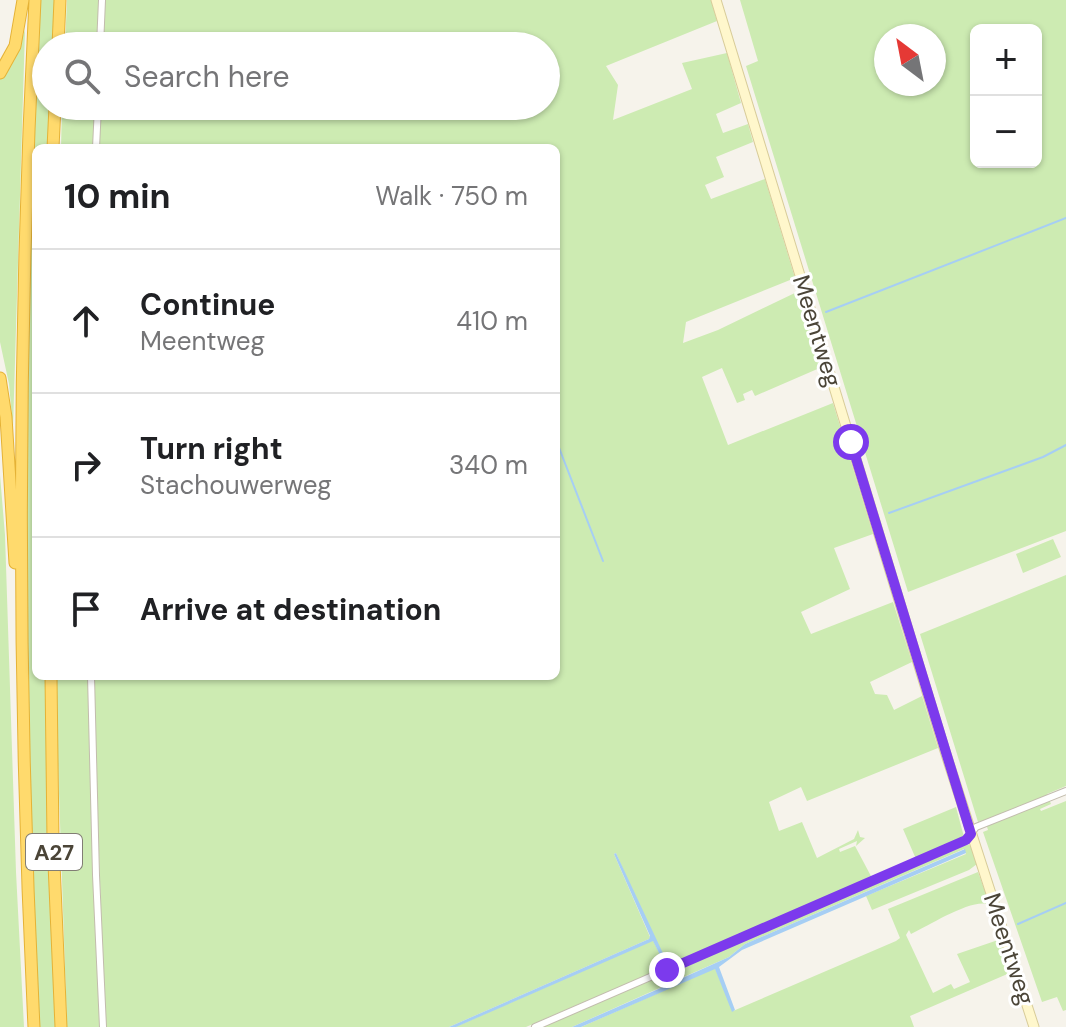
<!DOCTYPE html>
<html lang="en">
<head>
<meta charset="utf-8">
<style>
  body { margin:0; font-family:"DM Sans",sans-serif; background:#f2f2f2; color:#202124 }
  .controls { position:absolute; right:24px; top:24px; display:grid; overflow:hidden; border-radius:12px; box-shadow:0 2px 6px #0004 }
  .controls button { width:72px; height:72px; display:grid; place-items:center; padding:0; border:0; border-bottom:2px solid #e0e0e0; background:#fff; color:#202124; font:40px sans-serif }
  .compass { position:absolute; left:874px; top:24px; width:72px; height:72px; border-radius:50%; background:#fff; box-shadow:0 2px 6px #0004; rotate:328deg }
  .stop { position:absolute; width:24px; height:24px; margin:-18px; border:6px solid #7c3aed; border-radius:50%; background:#fff }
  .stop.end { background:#7c3aed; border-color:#fff; box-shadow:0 2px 8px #0008 }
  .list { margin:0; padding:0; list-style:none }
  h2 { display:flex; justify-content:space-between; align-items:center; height:104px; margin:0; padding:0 32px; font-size:34px }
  h2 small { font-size:26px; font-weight:400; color:#757577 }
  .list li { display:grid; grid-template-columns:52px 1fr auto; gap:24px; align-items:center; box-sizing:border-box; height:144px; padding:0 32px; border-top:2px solid #e0e0e0 }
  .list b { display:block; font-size:30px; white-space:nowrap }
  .list p { margin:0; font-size:26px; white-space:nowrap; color:#757577 }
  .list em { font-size:26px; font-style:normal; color:#757577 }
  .icon { flex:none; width:44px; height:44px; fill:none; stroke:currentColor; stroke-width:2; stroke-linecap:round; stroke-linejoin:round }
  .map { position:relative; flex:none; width:1066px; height:1027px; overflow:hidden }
  .search { position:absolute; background:#fff; box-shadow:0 2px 6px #0004; left:32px; top:32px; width:528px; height:88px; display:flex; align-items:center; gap:20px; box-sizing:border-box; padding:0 28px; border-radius:44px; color:#757577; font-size:30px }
  .panel { position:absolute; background:#fff; box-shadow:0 2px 6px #0004; left:32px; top:144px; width:528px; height:536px; border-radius:12px }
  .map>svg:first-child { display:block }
  .green { fill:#cdebb2; fill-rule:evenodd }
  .water { fill:#a6cef4 }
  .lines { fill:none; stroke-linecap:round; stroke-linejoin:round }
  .stream { stroke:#a6cef4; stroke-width:2 }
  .street-casing { stroke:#c2bcad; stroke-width:8 }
  .secondary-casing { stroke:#d8cc99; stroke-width:11 }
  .highway-casing { stroke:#e5b236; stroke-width:13 }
  .street { stroke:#fff; stroke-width:6 }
  .secondary { stroke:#fff7cc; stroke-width:9 }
  .highway { stroke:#ffda6d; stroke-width:11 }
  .route { stroke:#7c3aed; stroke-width:10 }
  .labels { text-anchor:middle; stroke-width:6; stroke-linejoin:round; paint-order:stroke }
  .shield { fill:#fff; stroke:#817d74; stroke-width:2 }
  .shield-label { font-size:22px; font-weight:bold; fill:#4b4538 }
  .street-label { font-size:24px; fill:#4b4538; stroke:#fff }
</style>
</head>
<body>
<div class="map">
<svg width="1066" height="1027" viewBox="0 0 1066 1027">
  <rect width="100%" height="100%" fill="#f6f3eb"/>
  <path class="green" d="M 38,0 L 57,0 L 55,46 L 46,46 L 46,106 L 53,106 L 51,148 L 36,148 L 36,676 L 45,676 L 57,1027 L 39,1027 C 32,860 26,693 25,526 C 24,350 32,175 38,0 Z
    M 67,0 L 100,0 L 99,46 L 65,46 Z
    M 104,0 L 711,0 L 717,21 L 606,66 L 618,85 L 613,120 L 692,89 L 682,63 L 727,53 L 741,103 L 716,114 L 723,133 L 748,124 L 753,142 L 716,157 L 724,177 L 705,185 L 711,199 L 765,179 L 795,278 L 686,322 L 683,343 L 718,330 L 799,291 L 822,367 L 755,396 L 752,390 L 743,394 L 745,400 L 737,403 L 722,368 L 702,377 L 728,445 L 833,403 L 873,534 L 834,548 L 850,589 L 801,612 L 811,634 L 893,602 L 912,662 L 870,682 L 875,694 L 887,695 L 894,710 L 922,696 L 938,748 L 807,801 L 801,787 L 769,802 L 779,831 L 802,822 L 817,858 L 854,839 L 858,830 L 860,837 L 865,838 L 856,846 L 857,841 L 839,849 L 840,852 L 855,846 L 872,878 L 526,1027 L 455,1027 L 653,940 L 665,965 L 616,853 L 614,854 L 650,937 L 649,939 L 449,1027 L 105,1027 L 93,676 L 556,676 L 556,148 L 97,148 L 99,106 L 546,106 L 546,46 L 102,46 Z
    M 740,0 L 1066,0 L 1066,531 L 908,592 L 746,66 L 758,61 ZM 1036,30 L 1036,162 L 976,162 L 976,30 ZM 886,36 L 934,36 L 934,84 L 886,84 Z
    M 25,30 L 13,428 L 9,384 L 0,342 L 0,79 L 14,61 Z
    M 62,106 L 96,106 L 95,148 L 61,148 Z
    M 0,475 L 5,535 L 16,872 L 24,1027 L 0,1027 Z
    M 1053,539 L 1061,557 L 1023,573 L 1016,554 Z
    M 1066,575 L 1066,786 L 1047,794 L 1051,804 L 1040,809 L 1041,811 L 1066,801 L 1066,1010 L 1063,1011 L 1057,997 L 1042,1002 L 983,832 L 988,830 L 985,820 L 978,822 L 920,634 Z
    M 55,676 L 89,676 L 101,1027 L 67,1027 Z
    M 956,807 L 964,837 L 916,859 L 903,829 Z
    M 967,844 L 971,846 L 977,864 L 969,870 L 872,910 L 866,896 L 966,854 L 964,849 L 745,944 L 729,957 L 677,980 L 674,975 L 673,982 L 572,1027 L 540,1027 Z
    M 978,872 L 999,929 L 987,904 C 969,900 930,925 911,934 L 909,930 L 906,935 L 933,993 L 951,984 L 954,989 L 970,982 L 957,954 L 1001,939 L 1012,972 L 910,1016 L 914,1027 L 581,1027 L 715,968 L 733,1011 L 896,941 L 900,938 L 888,909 Z"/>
  <path class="water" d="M 965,849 L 966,853 L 742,950 L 719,967 L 735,1010 L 732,1012 L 715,969 L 581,1027 L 572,1027 L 672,983 L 670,976 L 674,974 L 678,980 L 729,957 L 745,944 Z
    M 616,853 L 668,964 L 665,965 L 653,941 L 456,1027 L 449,1027 L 649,939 L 650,936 L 614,854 Z"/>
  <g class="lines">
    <path class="stream" d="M 826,312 L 1066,218
      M 556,440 L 603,561
      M 889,513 L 1043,457 L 1066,445
      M 1018,924 L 1066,903"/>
    <g class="street-casing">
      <path id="street" d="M 100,46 L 102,0
        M 96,148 L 98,106
        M 91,676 L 96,875 L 103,1027
        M 535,1027 L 966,840 L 976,827 L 1066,791"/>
    </g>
    <g class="secondary-casing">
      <path id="secondary" d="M 716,0 L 945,751 L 1034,1027"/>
    </g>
    <g class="highway-casing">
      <path id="highway" d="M 58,46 L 60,0
        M 0,73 L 15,46 L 23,0
        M 53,148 L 55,106
        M 0,378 L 6,417 L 15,563
        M 51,676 L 53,840 L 61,1027
        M 34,1027 C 17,685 17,342 35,0"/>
    </g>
    <use href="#street" class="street"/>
    <use href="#secondary" class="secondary"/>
    <use href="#highway" class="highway"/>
  </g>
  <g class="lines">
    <path class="route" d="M 667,970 L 966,840 L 971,834 L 851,442"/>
  </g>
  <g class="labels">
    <rect class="shield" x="26" y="834" width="56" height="36" rx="6"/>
    <g class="shield-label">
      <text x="54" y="860">A27</text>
    </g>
    <g class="street-label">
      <text transform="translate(817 331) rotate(73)" y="8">Meentweg</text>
      <text transform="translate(1009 949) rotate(72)" y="8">Meentweg</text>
    </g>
  </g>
</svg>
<div class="controls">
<button>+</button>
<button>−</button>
</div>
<svg class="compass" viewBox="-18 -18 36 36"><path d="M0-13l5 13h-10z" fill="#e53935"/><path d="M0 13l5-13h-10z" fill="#757577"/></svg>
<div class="stop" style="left:851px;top:442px"></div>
<div class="stop end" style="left:667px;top:970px"></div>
<div class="search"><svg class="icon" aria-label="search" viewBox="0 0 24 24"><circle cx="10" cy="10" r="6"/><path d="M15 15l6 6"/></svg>Search here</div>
<section class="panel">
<h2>10 min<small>Walk · 750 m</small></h2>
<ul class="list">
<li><svg class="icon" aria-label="ahead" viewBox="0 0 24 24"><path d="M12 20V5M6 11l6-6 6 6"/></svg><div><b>Continue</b><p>Meentweg</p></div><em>410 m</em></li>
<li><svg class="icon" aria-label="right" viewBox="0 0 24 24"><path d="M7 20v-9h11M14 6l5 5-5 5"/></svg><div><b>Turn right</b><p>Stachouwerweg</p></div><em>340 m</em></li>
<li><svg class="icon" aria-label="arrive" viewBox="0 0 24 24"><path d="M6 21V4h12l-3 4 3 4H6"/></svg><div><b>Arrive at destination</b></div></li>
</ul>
</section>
</div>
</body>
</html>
